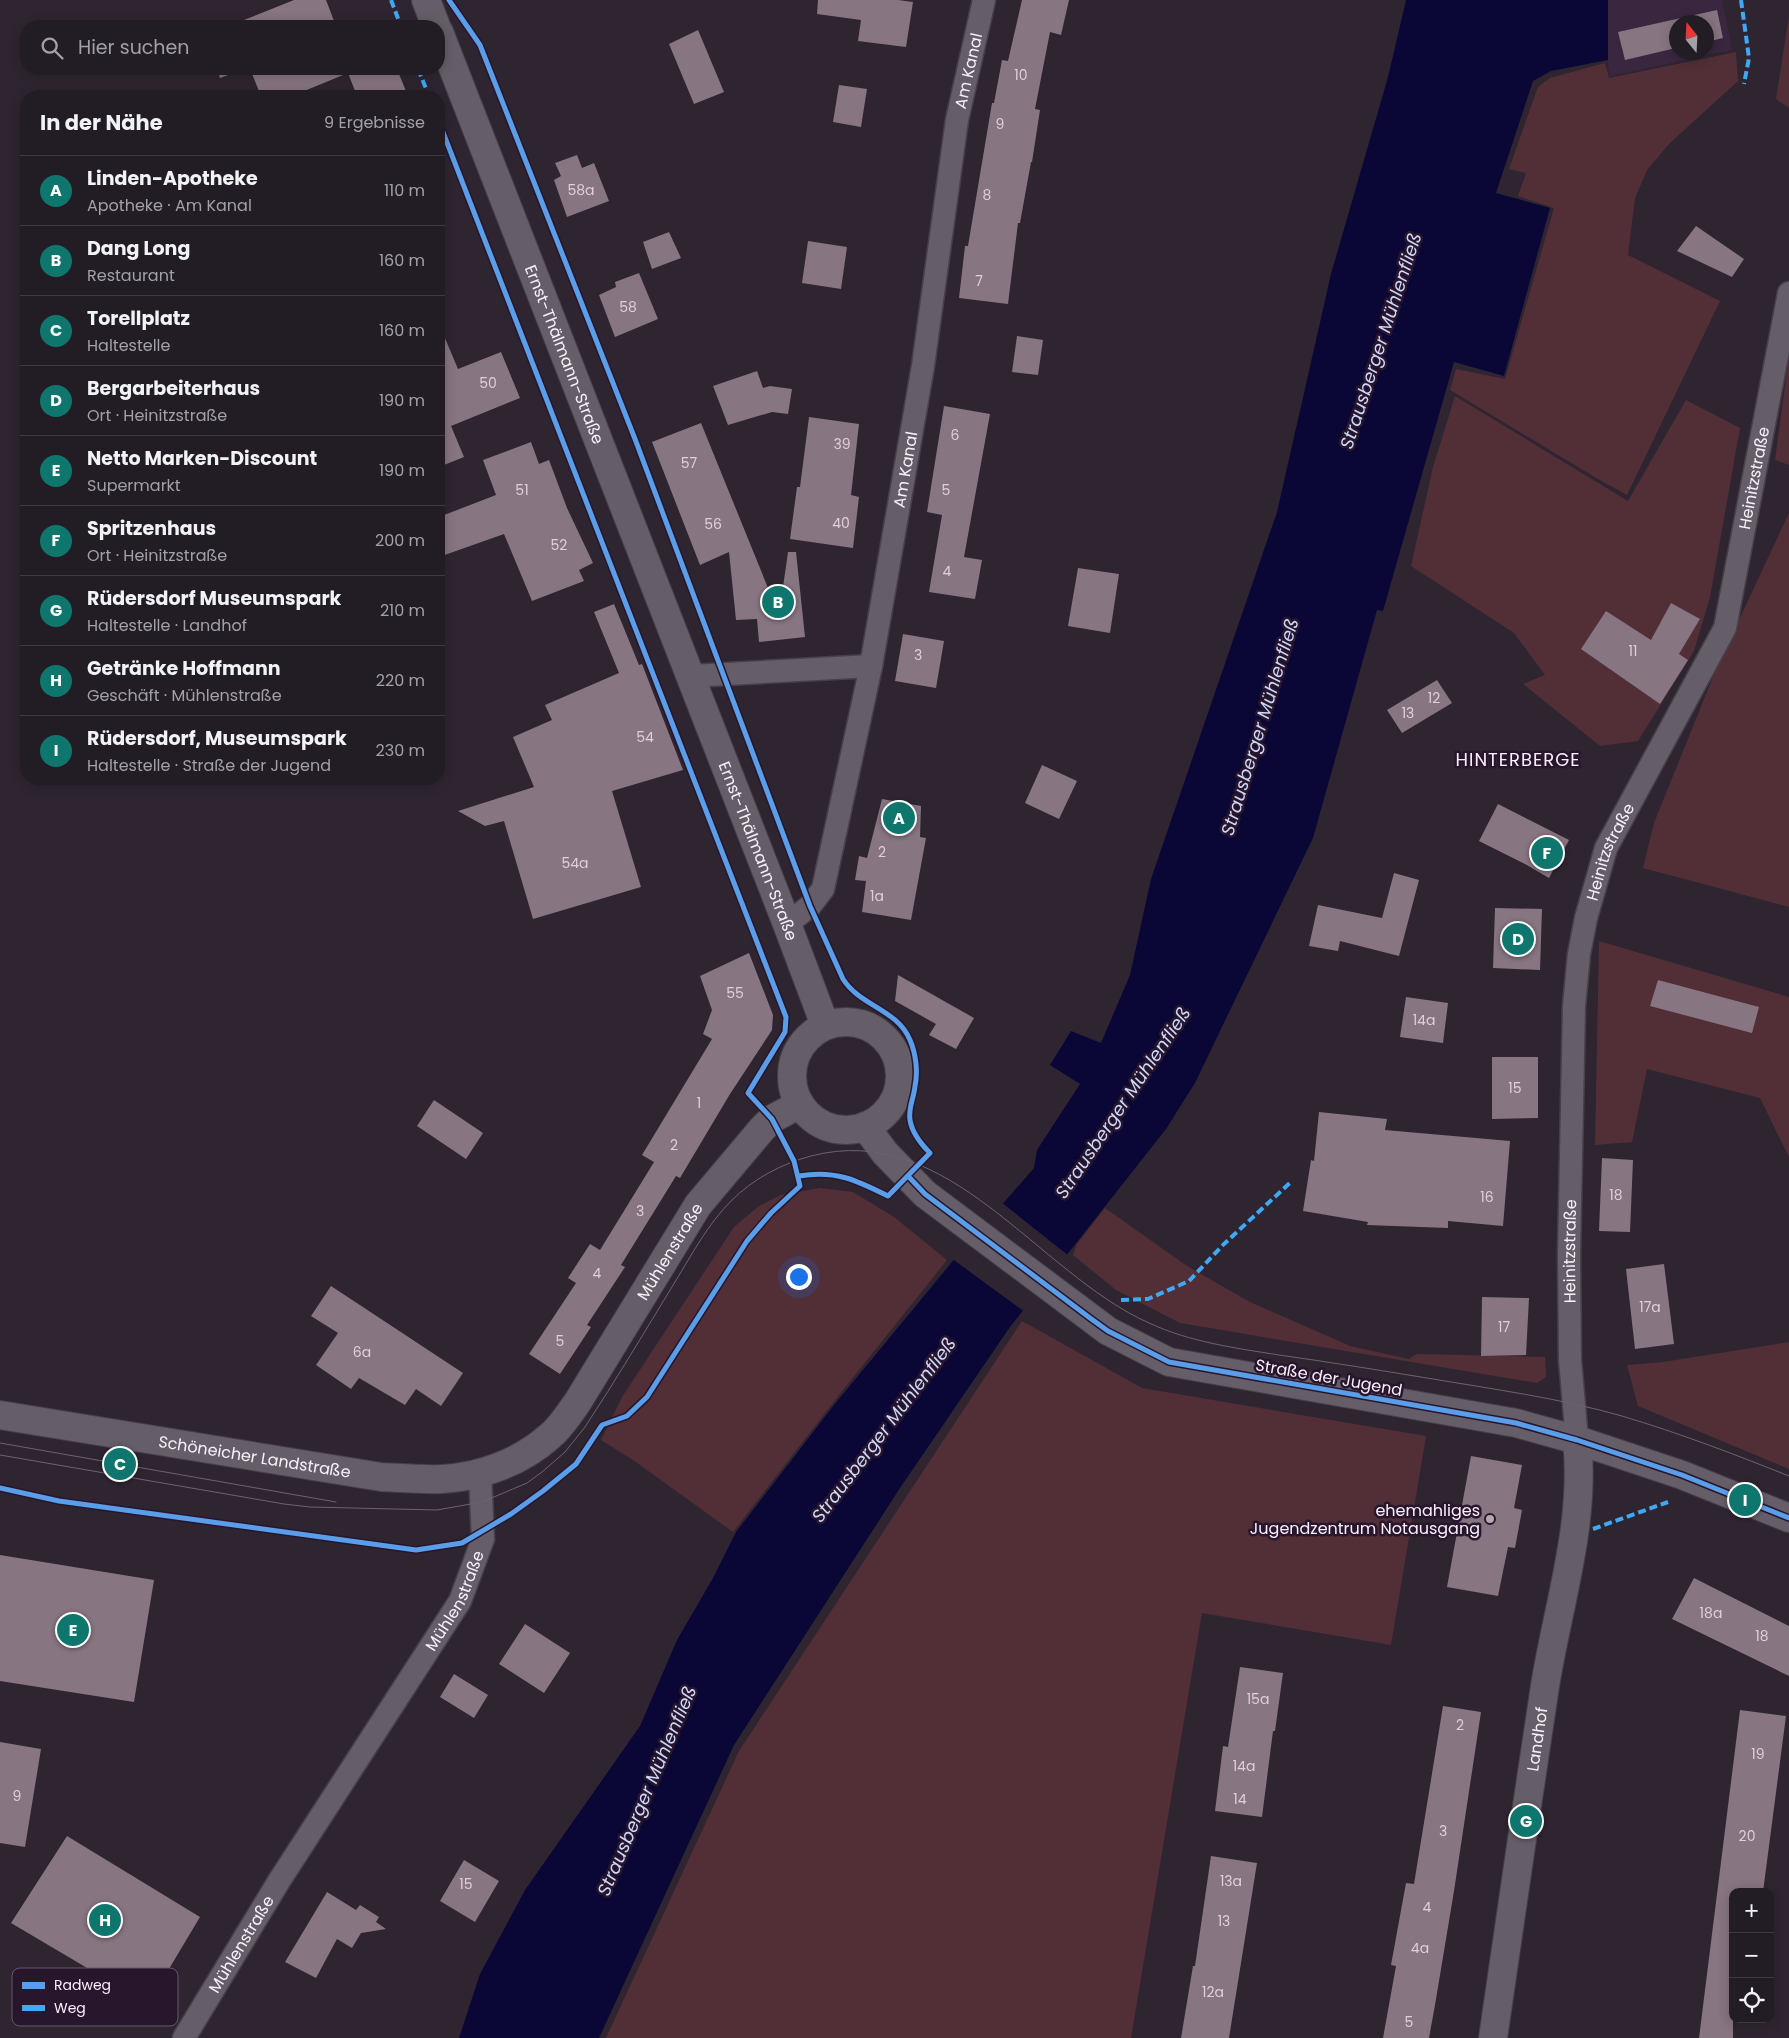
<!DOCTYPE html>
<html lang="de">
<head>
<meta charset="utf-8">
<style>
  body { margin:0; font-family:Poppins,sans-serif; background:#2a252d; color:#f1f3f6 }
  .controls { position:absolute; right:15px; bottom:15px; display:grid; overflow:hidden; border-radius:10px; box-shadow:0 2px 12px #0003 }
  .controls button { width:45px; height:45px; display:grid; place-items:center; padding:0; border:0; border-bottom:1px solid #3f3a42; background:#221c25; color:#f1f3f6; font:25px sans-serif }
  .compass { position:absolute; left:1669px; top:15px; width:45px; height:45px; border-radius:50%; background:#221c25; box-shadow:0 2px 12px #0003; rotate:342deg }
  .you { position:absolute; left:798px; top:1276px; width:18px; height:18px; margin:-12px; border:4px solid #fff; border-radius:50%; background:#1a73e8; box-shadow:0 0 0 8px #1a73e833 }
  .badge { display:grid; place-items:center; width:32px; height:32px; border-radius:50%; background:#0f766e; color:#fff; font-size:16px; font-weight:700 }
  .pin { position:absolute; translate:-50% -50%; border:2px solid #fff; box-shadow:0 1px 5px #0006 }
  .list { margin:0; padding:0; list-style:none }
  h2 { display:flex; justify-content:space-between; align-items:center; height:65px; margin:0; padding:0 20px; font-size:21px }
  h2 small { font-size:16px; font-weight:400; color:#a2a1a7 }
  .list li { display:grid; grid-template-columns:32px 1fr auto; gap:15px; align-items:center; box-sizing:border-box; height:70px; padding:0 20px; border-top:1px solid #3f3a42 }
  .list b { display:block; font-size:19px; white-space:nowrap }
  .list p { margin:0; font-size:16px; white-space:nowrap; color:#a2a1a7 }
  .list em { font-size:16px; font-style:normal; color:#a2a1a7 }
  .icon { flex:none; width:28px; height:28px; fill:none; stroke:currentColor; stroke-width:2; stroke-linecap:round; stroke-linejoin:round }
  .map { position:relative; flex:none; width:1789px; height:2038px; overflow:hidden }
  .search { position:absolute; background:#221c25; box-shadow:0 2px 12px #0003; left:20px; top:20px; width:425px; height:55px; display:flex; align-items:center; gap:12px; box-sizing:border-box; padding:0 18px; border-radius:20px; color:#a2a1a7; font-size:19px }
  .panel { position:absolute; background:#221c25; box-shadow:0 2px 12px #0003; left:20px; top:90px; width:425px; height:695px; border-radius:20px }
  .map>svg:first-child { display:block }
  .built { fill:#3b2640; fill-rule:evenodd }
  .green { fill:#522f37 }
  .water { fill:#0a0737 }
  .pier { fill:#2e2531 }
  .building { fill:#877582 }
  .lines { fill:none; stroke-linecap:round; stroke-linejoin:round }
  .street-casing { stroke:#47404a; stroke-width:25 }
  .secondary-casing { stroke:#47404a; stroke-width:30 }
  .street { stroke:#655e68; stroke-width:22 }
  .secondary { stroke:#655e68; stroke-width:28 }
  .tram { stroke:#6b646d; stroke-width:1 }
  .quiet { stroke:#3fa9f5; stroke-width:4; stroke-dasharray:8 4; stroke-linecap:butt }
  .cycleway-casing { stroke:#28162c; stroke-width:8 }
  .cycleway { stroke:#5a9eea; stroke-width:5 }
  .poi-dot { fill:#b3a8b6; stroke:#28162c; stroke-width:2 }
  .labels { text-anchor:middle; stroke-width:5; stroke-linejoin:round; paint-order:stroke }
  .number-label { font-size:14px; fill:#ded0df }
  .street-label { font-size:16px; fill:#fbeffe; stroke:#28162c }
  .poi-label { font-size:16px; fill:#fbeffe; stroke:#28162c; text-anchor:end }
  .water-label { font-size:18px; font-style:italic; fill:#cdd8fb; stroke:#28162c }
  .neighbourhood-label { font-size:18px; letter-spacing:1px; fill:#fbeffe; stroke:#28162c }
  .key { fill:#28162c; stroke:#67576b; stroke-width:1 }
  .key-label { font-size:14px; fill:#fbeffe }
</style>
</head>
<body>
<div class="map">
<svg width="1789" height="2038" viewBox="0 0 1789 2038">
  <rect width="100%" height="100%" fill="#2e2531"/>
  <path class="built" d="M 1608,0 L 1722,0 L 1732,50 L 1610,76 L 1608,64 ZM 1676,22 L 1706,22 L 1706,52 L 1676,52 Z"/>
  <path class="green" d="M 1789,16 L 1789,108 L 1776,99 Z
    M 1736,52 L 1738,81 L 1670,143 L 1647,170 L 1635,198 L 1628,255 L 1720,301 L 1627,495 L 1598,479 L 1450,390 L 1456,369 L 1505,379 L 1554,208 L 1518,196 L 1526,173 L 1509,169 L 1538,87 L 1550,78 L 1605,63 L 1609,78 Z
    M 1789,356 L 1789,465 L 1775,460 Z
    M 1455,396 L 1628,501 L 1686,400 L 1740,428 L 1710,597 L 1694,651 L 1638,741 L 1600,746 L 1523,684 L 1545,675 L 1514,633 L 1411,566 L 1433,467 Z
    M 1789,513 L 1789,907 L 1643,868 L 1654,823 L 1717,667 Z
    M 1599,941 L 1789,997 L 1789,1157 L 1760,1098 L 1647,1069 L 1632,1142 L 1595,1145 Z
    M 820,1188 L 853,1192 L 894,1217 L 947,1260 L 839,1395 L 733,1532 L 633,1460 L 601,1440 L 622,1397 L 734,1227 L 759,1206 L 781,1195 Z
    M 1105,1208 L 1187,1266 L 1250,1302 L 1350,1346 L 1409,1359 L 1416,1354 L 1545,1357 L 1546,1377 L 1537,1383 L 1180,1323 L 1116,1290 L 1073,1255 L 1077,1244 Z
    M 1022,1321 L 1142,1388 L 1426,1436 L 1391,1645 L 1202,1613 L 1131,2038 L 606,2038 L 739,1751 Z
    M 1789,1342 L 1789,1469 L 1638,1406 L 1627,1365 L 1663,1362 Z"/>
  <path class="water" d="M 1406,0 L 1608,0 L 1608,60 L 1551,71 L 1533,81 L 1496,193 L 1550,208 L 1504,376 L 1454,362 L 1383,611 L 1377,610 L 1313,838 L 1195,1083 L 1166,1129 L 1010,1327 L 900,1488 L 734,1745 L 599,2038 L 459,2038 L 480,1974 L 525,1890 L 640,1726 L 677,1640 L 713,1578 L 736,1532 L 834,1405 L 952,1262 L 1034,1168 L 1037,1150 L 1080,1084 L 1050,1065 L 1071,1031 L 1101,1043 L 1130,975 L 1151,879 L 1277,512 L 1331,274 L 1388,77 Z"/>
  <path class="pier" d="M 1001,1202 L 1069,1256 L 1025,1312 L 951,1258 Z"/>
  <path class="building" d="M 294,0 L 326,0 L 336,26 L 235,26 L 234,24 Z
    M 818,0 L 898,0 L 913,2 L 906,47 L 858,41 L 861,20 L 817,14 Z
    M 1022,0 L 1069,0 L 1061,35 L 1050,32 L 1035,109 L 1040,110 L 1032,162 L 1031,162 L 1020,223 L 1018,223 L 1008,304 L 959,298 L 965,246 L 968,246 L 992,103 L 994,103 L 1002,60 L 1008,61 Z
    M 1717,10 L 1723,38 L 1706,42 L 1706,22 L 1676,22 L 1676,48 L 1625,60 L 1618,32 Z
    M 698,30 L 724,92 L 694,104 L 669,44 Z
    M 217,69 L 244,69 L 220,78 Z
    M 250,69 L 397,69 L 408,96 L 357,96 L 348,73 L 292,96 L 261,96 Z
    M 839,85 L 867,89 L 861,127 L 833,122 Z
    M 577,155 L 582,168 L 594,163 L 609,201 L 567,217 L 554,180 L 561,176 L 555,163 Z
    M 1696,226 L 1744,259 L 1732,277 L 1677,251 Z
    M 669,232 L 681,258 L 652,269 L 643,242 Z
    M 808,241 L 847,247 L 841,289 L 802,283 Z
    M 639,273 L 658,319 L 615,337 L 599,295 L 616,287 L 615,282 Z
    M 439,324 L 458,369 L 501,352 L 520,398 L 451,426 L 464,457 L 439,467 Z
    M 1017,336 L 1043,340 L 1038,375 L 1012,372 Z
    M 757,371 L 763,388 L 770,386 L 792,389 L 788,414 L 772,412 L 728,425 L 713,386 Z
    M 944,406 L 990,414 L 964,557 L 982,560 L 975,599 L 929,592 L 942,515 L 927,512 Z
    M 809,417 L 859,424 L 851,495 L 859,497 L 853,548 L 790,539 L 797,487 L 800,487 Z
    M 701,423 L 779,615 L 788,552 L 796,552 L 805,637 L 759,642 L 757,619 L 736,620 L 729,552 L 700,565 L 652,442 Z
    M 531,442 L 539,464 L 549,460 L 567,508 L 593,563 L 579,570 L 584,581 L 532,601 L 504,534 L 439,557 L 439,517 L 496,495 L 483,460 Z
    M 1078,568 L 1119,574 L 1110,633 L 1068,626 Z
    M 1671,603 L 1700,619 L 1679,654 L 1688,660 L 1660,704 L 1581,649 L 1606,611 L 1651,640 Z
    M 614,604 L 639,665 L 642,664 L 683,770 L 612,791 L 641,887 L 533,919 L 504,821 L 485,826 L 458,811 L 534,787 L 513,737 L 552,720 L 545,705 L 619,673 L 594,612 Z
    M 903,634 L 944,641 L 936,688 L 895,681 Z
    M 1437,680 L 1452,703 L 1402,733 L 1387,710 Z
    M 1042,765 L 1077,781 L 1059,819 L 1025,803 Z
    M 882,799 L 921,806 L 920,837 L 926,838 L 911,920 L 862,912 L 866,881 L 855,880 L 859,856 L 867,858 Z
    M 1498,804 L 1569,840 L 1549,878 L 1525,864 L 1479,841 Z
    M 1394,873 L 1419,880 L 1399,956 L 1340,941 L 1338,951 L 1309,946 L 1318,905 L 1382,918 Z
    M 1495,908 L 1542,909 L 1540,970 L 1493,968 Z
    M 749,953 L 773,1015 L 772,1030 L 730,1094 L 680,1178 L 676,1176 L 621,1265 L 625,1267 L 587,1325 L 591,1327 L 560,1374 L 529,1354 L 576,1283 L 568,1278 L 590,1244 L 600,1250 L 654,1162 L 642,1155 L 712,1039 L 703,1034 L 712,1010 L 700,976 Z
    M 898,975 L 974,1018 L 956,1049 L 929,1035 L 936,1024 L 895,1001 Z
    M 1658,980 L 1759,1007 L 1752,1033 L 1650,1006 Z
    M 1406,997 L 1448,1003 L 1443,1043 L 1400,1037 Z
    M 1492,1057 L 1538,1057 L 1538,1118 L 1492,1119 Z
    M 434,1100 L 483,1133 L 466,1159 L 417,1126 Z
    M 1319,1112 L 1387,1119 L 1385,1130 L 1510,1141 L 1503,1226 L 1448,1221 L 1448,1228 L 1367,1225 L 1368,1222 L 1303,1211 L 1311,1160 L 1314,1161 Z
    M 1602,1158 L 1633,1160 L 1630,1232 L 1599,1231 Z
    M 1664,1264 L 1674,1344 L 1635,1349 L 1626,1269 Z
    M 331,1286 L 463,1373 L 441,1406 L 416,1389 L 405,1405 L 359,1378 L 351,1389 L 316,1365 L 338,1333 L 311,1316 Z
    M 1482,1297 L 1529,1298 L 1526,1355 L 1481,1356 Z
    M 1471,1456 L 1522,1465 L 1514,1508 L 1522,1510 L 1515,1548 L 1508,1547 L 1498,1596 L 1447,1587 Z
    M 0,1555 L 154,1580 L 134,1702 L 0,1681 Z
    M 1694,1578 L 1789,1626 L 1789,1676 L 1672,1619 Z
    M 525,1624 L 570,1653 L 544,1693 L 499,1664 Z
    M 1240,1667 L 1283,1673 L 1275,1731 L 1273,1731 L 1262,1817 L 1215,1811 L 1223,1746 L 1228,1747 Z
    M 454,1674 L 488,1695 L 474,1718 L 440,1697 Z
    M 1443,1706 L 1481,1712 L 1454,1891 L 1435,2005 L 1429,2038 L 1383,2038 L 1396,1966 L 1391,1965 L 1406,1883 L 1414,1884 Z
    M 1740,1710 L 1786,1716 L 1763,1892 L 1733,1892 L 1733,2038 L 1699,2038 Z
    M 0,1742 L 41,1749 L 25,1847 L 0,1843 Z
    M 67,1836 L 200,1917 L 148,2004 L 11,1923 Z
    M 1211,1856 L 1257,1863 L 1229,2038 L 1181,2038 L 1193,1966 L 1195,1966 Z
    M 464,1860 L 499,1881 L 475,1922 L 440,1901 Z
    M 327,1892 L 356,1910 L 360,1905 L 379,1917 L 376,1922 L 386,1929 L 361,1933 L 352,1948 L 337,1939 L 316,1978 L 285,1962 Z"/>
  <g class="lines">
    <g class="street-casing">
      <g id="street">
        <path d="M 691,676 L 871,666"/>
        <path id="s1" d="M 787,924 L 810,906 L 823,889 L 871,666 L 923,366 L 957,120 L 984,0"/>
        <path id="s2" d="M 1577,1440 L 1570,1360 L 1569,1255 L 1574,1006 L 1579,954 L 1586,918 L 1606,848 L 1725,628 L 1789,293"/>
        <path id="s3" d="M 184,2038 L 279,1881 L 460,1601 L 483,1539 L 480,1473"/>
      </g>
    </g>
    <g class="secondary-casing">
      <g id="secondary">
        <path d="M 426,0 L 436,26"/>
        <path id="s4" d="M 439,32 L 787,924 L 825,1025"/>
        <circle cx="846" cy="1076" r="54"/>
        <path d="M 865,1126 L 885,1153 L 925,1194 L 1108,1331 L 1169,1362 L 1516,1423 L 1577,1440 L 1682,1475 L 1789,1518"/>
        <path id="s5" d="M 0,1415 L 381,1477 C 401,1478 422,1480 442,1479 C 481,1477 521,1462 550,1436 C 561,1427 568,1415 577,1403 L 698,1205 L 762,1129 L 772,1119 L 800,1104"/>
        <path id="s6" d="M 1493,2038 C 1510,1921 1527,1803 1545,1686 C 1558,1605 1586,1523 1577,1440"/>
      </g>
    </g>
    <use href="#street" class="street"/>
    <use href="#secondary" class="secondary"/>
    <path class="tram" d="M 0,1443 L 336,1502
      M 0,1455 L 284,1504 L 310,1507 L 437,1510 L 482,1502 L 527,1483 L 542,1472 L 565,1452 L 585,1427 C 616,1380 645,1331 675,1282 C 692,1254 708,1224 731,1201 C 753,1179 781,1164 811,1156 C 949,1120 1037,1273 1149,1323 C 1190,1342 1235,1348 1279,1355 C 1329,1362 1378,1370 1427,1378 C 1492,1389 1559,1398 1622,1416 C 1679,1433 1734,1454 1789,1476"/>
    <path class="quiet" d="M 391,0 L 401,26
      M 1741,0 L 1749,58 L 1744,84
      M 418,69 L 429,96
      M 1121,1300 L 1148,1299 L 1189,1281 L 1224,1244 L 1292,1181
      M 1593,1529 L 1668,1502"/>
    <g class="cycleway-casing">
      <path id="cycleway" d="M 449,0 L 480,45 L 635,439 L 810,906 L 843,979 C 860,1006 897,1009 910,1040 C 916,1054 918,1072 915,1086 C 914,1098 908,1108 910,1120 C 912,1133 921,1144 930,1153 L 888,1196 C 856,1180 836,1170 799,1176
        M 908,1176 L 925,1194 L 1090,1318 L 1108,1331 L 1169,1362 L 1516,1423 L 1577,1440 L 1682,1475 L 1789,1518
        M 0,1488 L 59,1501 L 416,1550 L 462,1543 L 511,1514 L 543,1491 L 576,1464 L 602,1425 L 627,1416 L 647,1397 L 747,1241 L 771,1213 L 800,1186 L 794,1161 L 772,1119 L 748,1093 L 785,1032 L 786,1017 L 439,122"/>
    </g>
    <use href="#cycleway" class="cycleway"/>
  </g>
  <circle class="poi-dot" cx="1490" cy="1519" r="5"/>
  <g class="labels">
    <g class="number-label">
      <text x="1021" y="80">10</text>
      <text x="1000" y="129">9</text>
      <text x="581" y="195">58a</text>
      <text x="987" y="200">8</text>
      <text x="979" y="286">7</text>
      <text x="628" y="312">58</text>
      <text x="488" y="388">50</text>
      <text x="955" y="440">6</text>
      <text x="842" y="449">39</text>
      <text x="689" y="468">57</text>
      <text x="522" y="495">51</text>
      <text x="946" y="495">5</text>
      <text x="841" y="528">40</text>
      <text x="713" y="529">56</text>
      <text x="559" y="550">52</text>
      <text x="947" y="576">4</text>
      <text x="1633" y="656">11</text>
      <text x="918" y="660">3</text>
      <text x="1434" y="703">12</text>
      <text x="1408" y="718">13</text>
      <text x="645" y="742">54</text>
      <text x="882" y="857">2</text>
      <text x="575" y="868">54a</text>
      <text x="877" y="901">1a</text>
      <text x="735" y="998">55</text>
      <text x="1424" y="1025">14a</text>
      <text x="1515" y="1093">15</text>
      <text x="699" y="1108">1</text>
      <text x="674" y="1150">2</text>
      <text x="1616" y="1200">18</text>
      <text x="1487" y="1202">16</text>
      <text x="640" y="1216">3</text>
      <text x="597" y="1278">4</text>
      <text x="1650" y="1312">17a</text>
      <text x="1504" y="1332">17</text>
      <text x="560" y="1346">5</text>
      <text x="362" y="1357">6a</text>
      <text x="1711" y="1618">18a</text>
      <text x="1762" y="1641">18</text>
      <text x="1258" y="1704">15a</text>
      <text x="1460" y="1730">2</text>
      <text x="1758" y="1759">19</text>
      <text x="1244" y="1771">14a</text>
      <text x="17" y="1801">9</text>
      <text x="1240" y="1804">14</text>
      <text x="1443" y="1836">3</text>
      <text x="1747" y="1841">20</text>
      <text x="1231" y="1886">13a</text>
      <text x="466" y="1889">15</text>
      <text x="1427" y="1912">4</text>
      <text x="1224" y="1926">13</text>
      <text x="1420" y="1953">4a</text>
      <text x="1213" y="1997">12a</text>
      <text x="1409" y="2027">5</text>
    </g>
    <g class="street-label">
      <text dy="6" stroke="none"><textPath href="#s1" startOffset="882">Am Kanal</textPath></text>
      <text dy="6" stroke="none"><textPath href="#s4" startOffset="346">Ernst-Thälmann-Straße</textPath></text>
      <text dy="6" stroke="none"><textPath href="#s1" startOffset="478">Am Kanal</textPath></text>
      <text dy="6" stroke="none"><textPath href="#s2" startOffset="999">Heinitzstraße</textPath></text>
      <text dy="6" stroke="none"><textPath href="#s4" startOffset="879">Ernst-Thälmann-Straße</textPath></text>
      <text dy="6" stroke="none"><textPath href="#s2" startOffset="594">Heinitzstraße</textPath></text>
      <text dy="6" stroke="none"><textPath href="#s5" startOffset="786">Mühlenstraße</textPath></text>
      <text dy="6" stroke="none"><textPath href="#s2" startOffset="189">Heinitzstraße</textPath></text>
      <text transform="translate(1329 1377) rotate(10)" y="6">Straße der Jugend</text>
      <text dy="6" stroke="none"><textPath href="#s5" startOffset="258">Schöneicher Landstraße</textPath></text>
      <text dy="6" stroke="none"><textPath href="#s3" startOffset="515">Mühlenstraße</textPath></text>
      <text dy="6" stroke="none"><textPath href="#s6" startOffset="302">Landhof</textPath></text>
      <text dy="6" stroke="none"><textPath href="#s3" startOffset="110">Mühlenstraße</textPath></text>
    </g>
    <g class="poi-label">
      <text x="1480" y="1516">ehemahliges<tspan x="1480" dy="18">Jugendzentrum Notausgang</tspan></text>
    </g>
    <g class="water-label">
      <text transform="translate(1381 341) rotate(-72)" y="6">Strausberger Mühlenfließ</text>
      <text transform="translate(1260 727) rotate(-73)" y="6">Strausberger Mühlenfließ</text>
      <text transform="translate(1123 1103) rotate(-56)" y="6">Strausberger Mühlenfließ</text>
      <text transform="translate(884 1430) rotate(-53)" y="6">Strausberger Mühlenfließ</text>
      <text transform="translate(647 1791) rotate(-67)" y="6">Strausberger Mühlenfließ</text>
    </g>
    <g class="neighbourhood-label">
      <text x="1518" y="766">HINTERBERGE</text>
    </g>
  </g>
  <rect x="12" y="1968" width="166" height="58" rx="8" class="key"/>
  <rect x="22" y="1982" width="23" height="7" fill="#5a9eea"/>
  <rect x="22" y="2005" width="23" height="6" fill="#3fa9f5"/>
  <g class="key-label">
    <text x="54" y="1990">Radweg</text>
    <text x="54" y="2013">Weg</text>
  </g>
</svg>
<div class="controls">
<button>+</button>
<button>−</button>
<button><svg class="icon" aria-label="locate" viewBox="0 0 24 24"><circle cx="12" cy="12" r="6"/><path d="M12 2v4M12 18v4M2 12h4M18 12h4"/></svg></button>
</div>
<svg class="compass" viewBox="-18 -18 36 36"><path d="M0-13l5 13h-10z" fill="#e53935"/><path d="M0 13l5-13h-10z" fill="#a2a1a7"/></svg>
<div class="you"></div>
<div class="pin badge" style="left:899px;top:818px">A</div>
<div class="pin badge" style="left:778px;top:602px">B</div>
<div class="pin badge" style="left:120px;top:1464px">C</div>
<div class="pin badge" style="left:1518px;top:939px">D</div>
<div class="pin badge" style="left:73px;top:1630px">E</div>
<div class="pin badge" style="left:1547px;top:853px">F</div>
<div class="pin badge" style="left:1526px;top:1821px">G</div>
<div class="pin badge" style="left:105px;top:1920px">H</div>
<div class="pin badge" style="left:1745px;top:1500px">I</div>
<div class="search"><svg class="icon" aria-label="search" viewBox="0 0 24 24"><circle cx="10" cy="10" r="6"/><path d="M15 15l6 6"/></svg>Hier suchen</div>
<section class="panel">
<h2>In der Nähe<small>9 Ergebnisse</small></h2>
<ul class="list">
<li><span class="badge">A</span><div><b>Linden-Apotheke</b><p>Apotheke · Am Kanal</p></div><em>110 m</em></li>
<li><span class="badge">B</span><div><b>Dang Long</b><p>Restaurant</p></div><em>160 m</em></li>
<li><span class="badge">C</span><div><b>Torellplatz</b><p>Haltestelle</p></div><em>160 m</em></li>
<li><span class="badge">D</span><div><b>Bergarbeiterhaus</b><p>Ort · Heinitzstraße</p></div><em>190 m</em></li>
<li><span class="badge">E</span><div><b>Netto Marken-Discount</b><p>Supermarkt</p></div><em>190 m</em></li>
<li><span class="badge">F</span><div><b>Spritzenhaus</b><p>Ort · Heinitzstraße</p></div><em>200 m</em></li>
<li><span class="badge">G</span><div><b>Rüdersdorf Museumspark</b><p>Haltestelle · Landhof</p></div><em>210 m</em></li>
<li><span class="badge">H</span><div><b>Getränke Hoffmann</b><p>Geschäft · Mühlenstraße</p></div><em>220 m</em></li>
<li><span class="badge">I</span><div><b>Rüdersdorf, Museumspark</b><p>Haltestelle · Straße der Jugend</p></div><em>230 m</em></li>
</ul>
</section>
</div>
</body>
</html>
